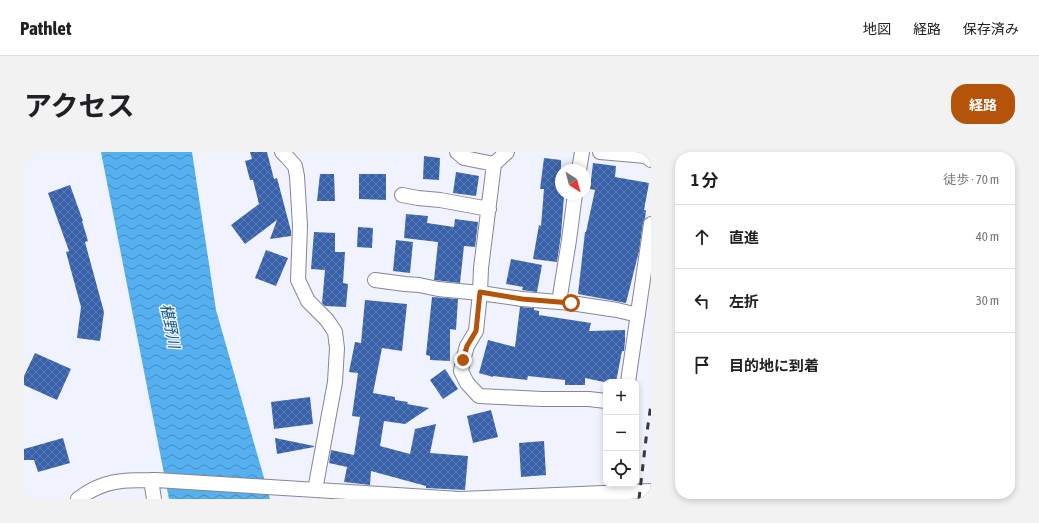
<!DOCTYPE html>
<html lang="ja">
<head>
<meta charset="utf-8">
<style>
  body { margin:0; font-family:"Asap Condensed","Noto Sans JP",sans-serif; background:#f2f2f2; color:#202124 }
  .controls { position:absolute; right:12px; bottom:12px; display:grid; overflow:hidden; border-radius:8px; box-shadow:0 2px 6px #0003 }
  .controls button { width:36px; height:36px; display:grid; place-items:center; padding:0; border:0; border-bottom:1px solid #e0e0e0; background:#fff; color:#202124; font:20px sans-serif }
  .compass { position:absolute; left:531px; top:12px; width:36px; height:36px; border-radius:50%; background:#fff; box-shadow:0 2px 6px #0003; rotate:144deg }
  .stop { position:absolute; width:12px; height:12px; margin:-9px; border:3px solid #b45309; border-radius:50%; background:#fff }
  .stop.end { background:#b45309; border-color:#fff; box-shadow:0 1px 4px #0008 }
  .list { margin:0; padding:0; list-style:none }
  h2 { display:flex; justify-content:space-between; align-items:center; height:52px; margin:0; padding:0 16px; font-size:17px }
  h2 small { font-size:13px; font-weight:400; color:#757577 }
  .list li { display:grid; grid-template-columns:26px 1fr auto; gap:12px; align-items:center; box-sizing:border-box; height:64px; padding:0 16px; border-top:1px solid #e0e0e0 }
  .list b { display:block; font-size:15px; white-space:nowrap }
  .list em { font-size:13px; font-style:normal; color:#757577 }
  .icon { flex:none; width:22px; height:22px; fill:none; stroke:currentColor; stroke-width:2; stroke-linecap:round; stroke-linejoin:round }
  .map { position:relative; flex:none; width:627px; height:347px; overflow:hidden; border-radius:16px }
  header { display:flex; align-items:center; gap:24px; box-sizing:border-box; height:56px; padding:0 20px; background:#fff; border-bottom:1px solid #e0e0e0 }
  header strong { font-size:19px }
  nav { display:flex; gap:22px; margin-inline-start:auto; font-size:14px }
  .intro { display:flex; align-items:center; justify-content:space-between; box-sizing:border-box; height:96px; padding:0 24px }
  h1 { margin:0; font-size:28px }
  .button { padding:10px 18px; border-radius:16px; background:#b45309; color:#fff; font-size:14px; font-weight:700 }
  main { display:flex; gap:24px; padding:0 24px }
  aside { flex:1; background:#fff; border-radius:16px; box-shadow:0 2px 6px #0003 }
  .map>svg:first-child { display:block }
  .water { fill:url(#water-waves) }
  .building { fill:url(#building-cross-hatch) }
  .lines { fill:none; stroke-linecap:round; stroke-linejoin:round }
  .street-casing { stroke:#848696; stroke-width:16 }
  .street { stroke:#fff; stroke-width:14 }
  .rail { stroke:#383940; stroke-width:3; stroke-dasharray:7 7; stroke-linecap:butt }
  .route { stroke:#b45309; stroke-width:5 }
  .labels { text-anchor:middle; stroke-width:3; stroke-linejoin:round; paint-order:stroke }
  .water-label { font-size:15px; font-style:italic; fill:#135780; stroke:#f0f2fd }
</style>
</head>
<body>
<header>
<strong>Pathlet</strong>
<nav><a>地図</a><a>経路</a><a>保存済み</a></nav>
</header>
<div class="intro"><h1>アクセス</h1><a class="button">経路</a></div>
<main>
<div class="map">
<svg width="627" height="347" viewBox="0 0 627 347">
  <defs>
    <pattern id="water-waves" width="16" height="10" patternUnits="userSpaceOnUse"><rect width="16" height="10" fill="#55b0ef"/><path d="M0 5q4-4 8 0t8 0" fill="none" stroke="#458ec1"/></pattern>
    <pattern id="building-cross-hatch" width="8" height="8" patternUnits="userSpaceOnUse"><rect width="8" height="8" fill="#3762ab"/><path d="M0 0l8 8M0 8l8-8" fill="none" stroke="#5e7cb0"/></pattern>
  </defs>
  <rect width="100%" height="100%" fill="#f0f2fd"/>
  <path class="water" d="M 77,0 L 168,0 L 192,158 L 246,347 L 145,347 Z"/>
  <path class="building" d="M 226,0 L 243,0 L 250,27 L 253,26 L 267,79 L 267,84 L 246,87 L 253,68 L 221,92 L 207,73 L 235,52 L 229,28 L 226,28 L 221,9 L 228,7 Z
    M 400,4 L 416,6 L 415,28 L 399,27 Z
    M 520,6 L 537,8 L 537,44 L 540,44 L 537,83 L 533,110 L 509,107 L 515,73 L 517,74 L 520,37 L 516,37 Z
    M 569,11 L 592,14 L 591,25 L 625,31 L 620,58 L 622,58 L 621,66 L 619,71 L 615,99 L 602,151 L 554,142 L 561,80 L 562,80 L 571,38 L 566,37 Z
    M 432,20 L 455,24 L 452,44 L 429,41 Z
    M 296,22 L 310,22 L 311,49 L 293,49 Z
    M 335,22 L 362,22 L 362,48 L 335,47 Z
    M 46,33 L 59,69 L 58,69 L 64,89 L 61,90 L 80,160 L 76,189 L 53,186 L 57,155 L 42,100 L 45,99 L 24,41 Z
    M 382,62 L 404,64 L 403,71 L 430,75 L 431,67 L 454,70 L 451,95 L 440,94 L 436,131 L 410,128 L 414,90 L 380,86 Z
    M 334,75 L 349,76 L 348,96 L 333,95 Z
    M 290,80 L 311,81 L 311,100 L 321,100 L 319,131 L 324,132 L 322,155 L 301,154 L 298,151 L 301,118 L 287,117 Z
    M 372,88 L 389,90 L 386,121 L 369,119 Z
    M 242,98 L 264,106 L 252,134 L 231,126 Z
    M 487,107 L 518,113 L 513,140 L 498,138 L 499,135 L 482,132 Z
    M 408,145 L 434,147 L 432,178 L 426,177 L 426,209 L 406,208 L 406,204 L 402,203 Z
    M 341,148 L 383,152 L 378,199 L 358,196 L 349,241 L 371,245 L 371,248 L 384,250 L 383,252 L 405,256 L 381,272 L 360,269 L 356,294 L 386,302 L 391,277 L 412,272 L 406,301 L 444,304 L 441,338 L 402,336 L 402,334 L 347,319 L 346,333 L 320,330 L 323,315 L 305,311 L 307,298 L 330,303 L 336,265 L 328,264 L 334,221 L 325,220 L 331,190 L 337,191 Z
    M 496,155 L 510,156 L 510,158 L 515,159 L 515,163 L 567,171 L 565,179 L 601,178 L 601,189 L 600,199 L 598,199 L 592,230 L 580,230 L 561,226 L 561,233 L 541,233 L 541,228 L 504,224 L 503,228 L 469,224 L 469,225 L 455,221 L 464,188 L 491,195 Z
    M 11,201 L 47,217 L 33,248 L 0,233 L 0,224 Z
    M 421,217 L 434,237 L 419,247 L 406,228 Z
    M 286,245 L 289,272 L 250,277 L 247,250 Z
    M 467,258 L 474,285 L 449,291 L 443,264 Z
    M 39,286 L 46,311 L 14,320 L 10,308 L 0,308 L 0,297 Z
    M 251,286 L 290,294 L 290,295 L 253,302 Z
    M 520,289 L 522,323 L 497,325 L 495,291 Z"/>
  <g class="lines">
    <g class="street-casing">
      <path id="street" d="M 258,0 L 263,5 L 271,14 L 273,24 L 276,74 L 274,128 L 284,149 L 303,168 L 311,180 L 313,196 L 311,230 L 291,338
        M 433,0 L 440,6 L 470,12 L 483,0
        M 576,0 L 622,4 L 627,8
        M 470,12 L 457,116 L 456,141 L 452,179 L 443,194 L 439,208 L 437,219 L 443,231 L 455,244 L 518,247 L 565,247 L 582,249
        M 555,18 L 558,0
        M 378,43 L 394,46 L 416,48 L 465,57
        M 351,128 L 381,132 L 395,133 L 414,137 L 456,141 L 498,147 L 547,151 L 593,158 L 614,163
        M 535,150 L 545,88 L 551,42
        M 604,230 L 627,72
        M 127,328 L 130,347
        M 54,347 C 80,327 100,328 132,328 L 436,347 L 627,339"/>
    </g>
    <use href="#street" class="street"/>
    <path class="rail" d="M 615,347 L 622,287 L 627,252"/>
  </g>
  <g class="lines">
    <path class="route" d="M 439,208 L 443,194 L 452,179 L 456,140 L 498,147 L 547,151"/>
  </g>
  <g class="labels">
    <g class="water-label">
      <text transform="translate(146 174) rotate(79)" y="5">椹野川</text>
    </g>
  </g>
</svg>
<div class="controls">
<button>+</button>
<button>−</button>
<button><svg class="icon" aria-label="locate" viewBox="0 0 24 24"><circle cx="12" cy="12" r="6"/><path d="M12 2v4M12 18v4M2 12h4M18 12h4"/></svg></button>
</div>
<svg class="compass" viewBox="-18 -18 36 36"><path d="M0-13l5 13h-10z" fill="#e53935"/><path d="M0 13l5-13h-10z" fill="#757577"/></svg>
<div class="stop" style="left:547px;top:151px"></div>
<div class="stop end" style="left:439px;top:208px"></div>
</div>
<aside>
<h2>1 分<small>徒歩 · 70 m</small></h2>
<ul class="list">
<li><svg class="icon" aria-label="ahead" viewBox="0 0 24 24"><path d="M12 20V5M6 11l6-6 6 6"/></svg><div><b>直進</b></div><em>40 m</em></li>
<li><svg class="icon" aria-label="left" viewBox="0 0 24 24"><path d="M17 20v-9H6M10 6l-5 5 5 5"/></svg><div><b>左折</b></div><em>30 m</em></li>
<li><svg class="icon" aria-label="arrive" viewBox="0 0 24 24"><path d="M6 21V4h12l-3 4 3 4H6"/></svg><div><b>目的地に到着</b></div></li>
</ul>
</aside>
</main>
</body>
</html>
